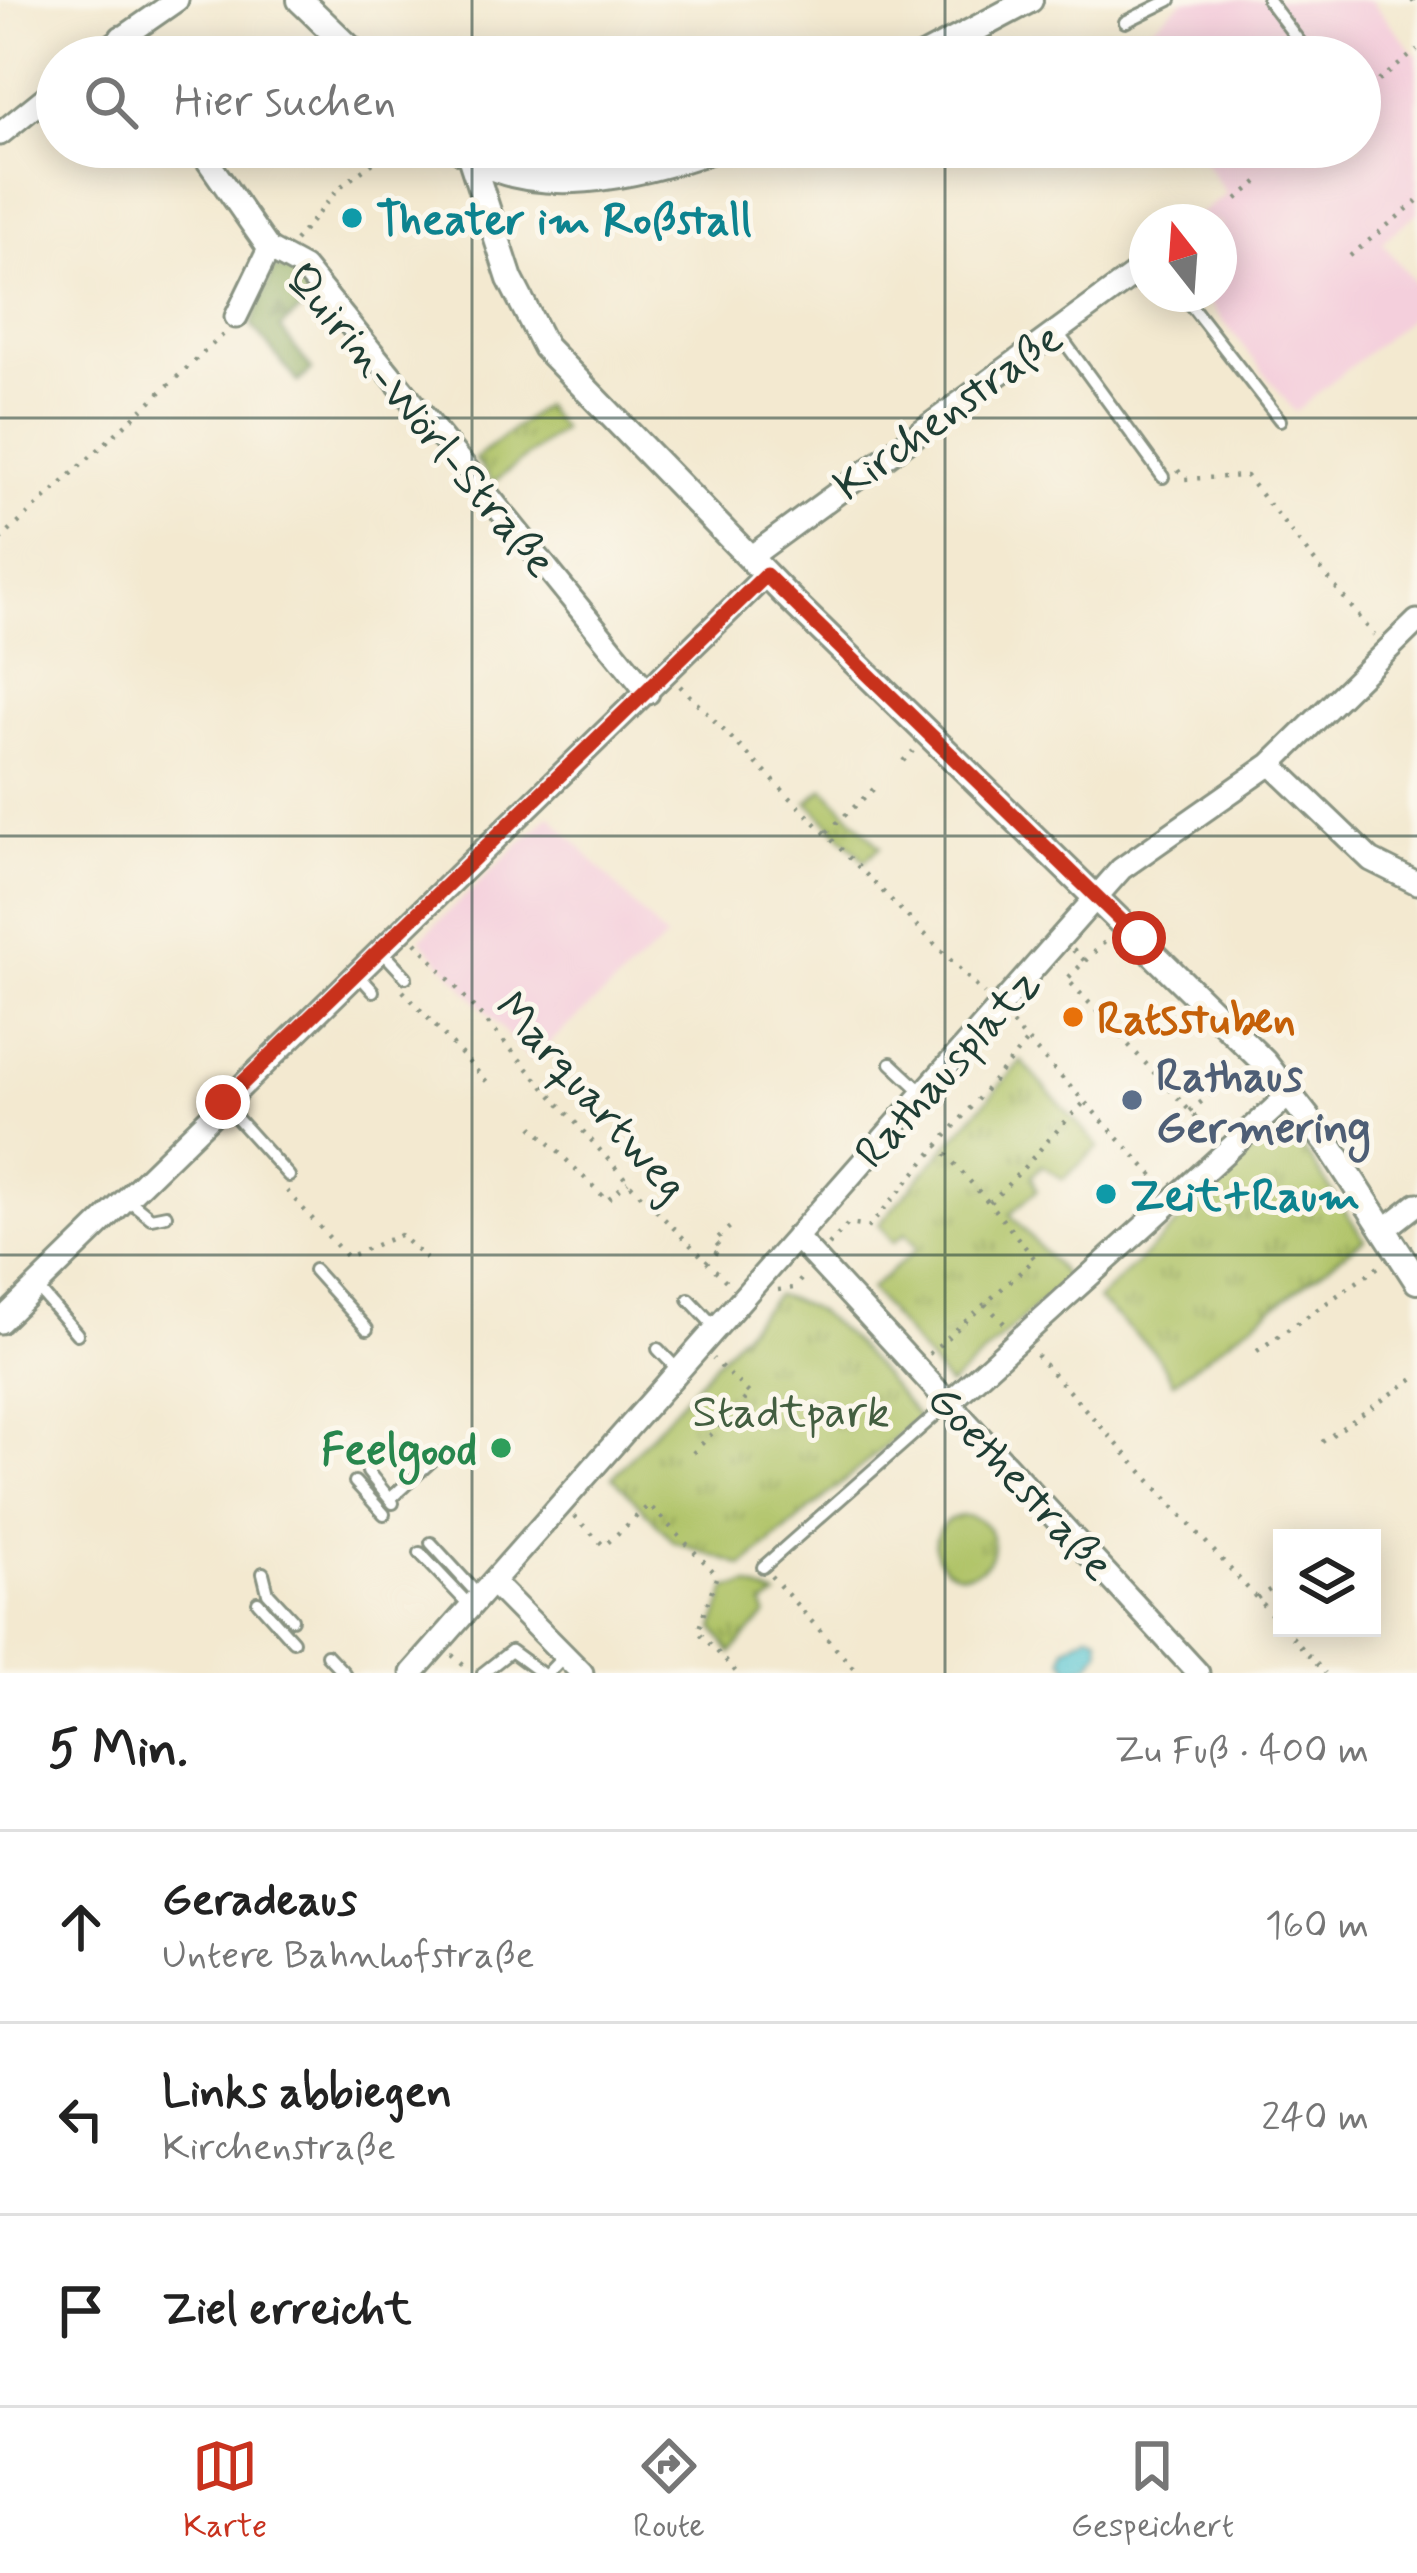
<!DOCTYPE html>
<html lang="de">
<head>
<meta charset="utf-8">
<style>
  body { margin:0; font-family:Mynerve,sans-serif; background:#f2f2f2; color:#222 }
  .controls { position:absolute; right:36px; bottom:36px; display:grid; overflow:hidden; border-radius:0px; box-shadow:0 6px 30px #0003 }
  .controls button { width:108px; height:108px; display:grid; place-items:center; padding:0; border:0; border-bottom:3px solid #e0e0e0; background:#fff; color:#222; font:60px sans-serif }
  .compass { position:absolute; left:1129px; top:204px; width:108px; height:108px; border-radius:50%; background:#fff; box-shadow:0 6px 30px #0003; rotate:343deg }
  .stop { position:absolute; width:36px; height:36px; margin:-27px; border:9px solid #c8321e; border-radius:50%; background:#fff }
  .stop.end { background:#c8321e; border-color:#fff; box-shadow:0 3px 12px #0008 }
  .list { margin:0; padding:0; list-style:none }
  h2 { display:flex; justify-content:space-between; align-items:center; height:156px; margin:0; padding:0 48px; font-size:51px }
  h2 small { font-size:39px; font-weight:400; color:#767676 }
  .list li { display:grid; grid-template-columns:78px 1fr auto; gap:36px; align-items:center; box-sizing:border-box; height:192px; padding:0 48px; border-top:3px solid #e0e0e0 }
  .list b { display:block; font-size:45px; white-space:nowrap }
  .list p { margin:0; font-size:39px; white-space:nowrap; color:#767676 }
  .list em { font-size:39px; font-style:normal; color:#767676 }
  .icon { flex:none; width:66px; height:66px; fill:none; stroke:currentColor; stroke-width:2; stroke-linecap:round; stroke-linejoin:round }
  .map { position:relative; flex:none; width:1417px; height:1673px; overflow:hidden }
  .search { position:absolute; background:#fff; box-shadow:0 6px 30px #0003; left:36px; right:36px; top:36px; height:132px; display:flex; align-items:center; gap:30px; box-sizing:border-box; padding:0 42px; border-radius:66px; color:#767676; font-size:45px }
  .sheet { height:732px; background:#fff }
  nav { display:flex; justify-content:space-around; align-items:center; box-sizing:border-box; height:168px; border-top:3px solid #e0e0e0; background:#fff; font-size:33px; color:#767676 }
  nav a { display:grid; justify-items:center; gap:6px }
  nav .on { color:#c8321e }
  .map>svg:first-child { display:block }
  .built { fill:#f4cfdc }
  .grass { fill:url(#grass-tufts); stroke:#66804c; stroke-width:3 }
  .forest { fill:url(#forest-firs); stroke:#547247; stroke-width:3 }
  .water { fill:#58c5d1; stroke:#3c8182; stroke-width:3 }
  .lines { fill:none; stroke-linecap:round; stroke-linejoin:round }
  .service-casing { stroke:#899382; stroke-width:16 }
  .minor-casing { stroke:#899382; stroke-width:27 }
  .tertiary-casing { stroke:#899382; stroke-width:30 }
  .path { stroke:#899382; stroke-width:4.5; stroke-dasharray:3 9; stroke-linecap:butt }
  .service { stroke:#fff; stroke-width:10 }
  .minor { stroke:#fff; stroke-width:21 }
  .tertiary { stroke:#fff; stroke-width:24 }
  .route { stroke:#c8321e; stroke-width:15 }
  .grid { fill:none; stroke:#1f3d34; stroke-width:3; stroke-opacity:0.55 }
  .culture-dot { fill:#0f9aa8; stroke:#fbf7ec; stroke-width:4.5 }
  .food-dot { fill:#e8710a; stroke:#fbf7ec; stroke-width:4.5 }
  .service-dot { fill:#5c6f8a; stroke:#fbf7ec; stroke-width:4.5 }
  .leisure-dot { fill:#2e9e5b; stroke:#fbf7ec; stroke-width:4.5 }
  .labels { text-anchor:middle; stroke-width:10; stroke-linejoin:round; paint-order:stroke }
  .culture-label { font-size:45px; font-weight:bold; fill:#0d838f; stroke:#fbf7ec; text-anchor:start }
  .street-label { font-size:45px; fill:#1f3d34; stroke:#fbf7ec }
  .food-label { font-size:45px; font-weight:bold; fill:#c56008; stroke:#fbf7ec; text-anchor:start }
  .service-label { font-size:45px; font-weight:bold; fill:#4e5e75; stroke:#fbf7ec; text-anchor:start }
  .park-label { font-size:45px; fill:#435e40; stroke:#fbf7ec }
  .leisure-label { font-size:45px; font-weight:bold; fill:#27864d; stroke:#fbf7ec; text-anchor:end }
</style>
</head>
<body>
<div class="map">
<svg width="1417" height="1673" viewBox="0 0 1417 1673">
  <defs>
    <pattern id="grass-tufts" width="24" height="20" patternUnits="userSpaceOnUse" patternTransform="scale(3)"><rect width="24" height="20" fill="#aec265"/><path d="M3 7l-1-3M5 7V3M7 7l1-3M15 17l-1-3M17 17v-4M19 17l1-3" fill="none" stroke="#8d9f54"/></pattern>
    <pattern id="forest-firs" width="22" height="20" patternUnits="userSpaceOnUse" patternTransform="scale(3)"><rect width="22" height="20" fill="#8aa85a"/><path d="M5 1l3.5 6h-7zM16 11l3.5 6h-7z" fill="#708a4b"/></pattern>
  </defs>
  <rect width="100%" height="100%" fill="#fbf7ec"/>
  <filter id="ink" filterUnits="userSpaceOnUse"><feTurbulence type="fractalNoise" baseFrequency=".00833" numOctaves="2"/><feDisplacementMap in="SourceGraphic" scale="24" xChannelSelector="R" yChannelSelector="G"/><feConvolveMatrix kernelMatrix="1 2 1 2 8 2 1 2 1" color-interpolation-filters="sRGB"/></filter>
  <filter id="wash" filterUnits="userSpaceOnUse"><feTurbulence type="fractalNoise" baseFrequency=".004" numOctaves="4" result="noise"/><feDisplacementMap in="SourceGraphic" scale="48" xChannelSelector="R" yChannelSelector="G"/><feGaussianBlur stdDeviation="2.7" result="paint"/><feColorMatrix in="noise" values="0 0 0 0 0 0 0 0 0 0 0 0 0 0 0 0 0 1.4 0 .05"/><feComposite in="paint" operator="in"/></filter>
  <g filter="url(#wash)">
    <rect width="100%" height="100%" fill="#f3e9d0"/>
    <path class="built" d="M 1184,0 L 1371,0 L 1417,56 L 1417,213 L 1382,242 L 1417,286 L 1417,312 L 1295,412 L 1202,294 L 1219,294 L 1219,222 L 1189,222 L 1226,194 L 1195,147 L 1360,147 L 1360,57 L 1136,57 L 1128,46 Z
      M 550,815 L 666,939 L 530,1060 L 420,939 Z"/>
    <path class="grass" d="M 543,406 L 562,429 L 493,483 L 475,459 Z
      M 824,788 L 880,847 L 865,861 L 808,802 Z
      M 1021,1061 L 1099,1147 L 1063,1179 L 1042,1165 L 1032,1176 L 1037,1190 L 1010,1214 L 1067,1278 L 949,1386 L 870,1289 L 917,1249 L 906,1233 L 893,1243 L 879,1224 Z
      M 1273,1132 L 1292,1132 L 1364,1239 L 1173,1382 L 1155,1353 L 1098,1300 Z
      M 776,1295 C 839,1309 877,1372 919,1418 L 743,1566 L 674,1542 L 613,1477 Z
      M935 1545a29 29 0 1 1 58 0a29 29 0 1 1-58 0Z
      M 748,1585 L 777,1597 L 763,1606 L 766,1615 L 731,1653 L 714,1628 L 727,1588 Z"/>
    <path class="forest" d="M 275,267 L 293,272 L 314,299 L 280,328 L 312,370 L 298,382 L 251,325 Z"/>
    <path class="water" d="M 1090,1633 L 1099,1638 L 1100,1650 L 1090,1665 L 1071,1669 L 1063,1659 L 1065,1648 Z"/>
  </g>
  <g filter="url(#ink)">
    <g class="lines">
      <g class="service-casing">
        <path id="service" d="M 1268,0 L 1311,57
          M 1125,22 L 1170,0
          M 1182,294 L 1280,420
          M 1058,333 L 1163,477
          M 381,950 L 406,977
          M 357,973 L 373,991
          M 891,1063 L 922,1092
          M 223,1103 L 289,1176
          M 126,1198 L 151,1218 L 166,1215
          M 314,1270 L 367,1329
          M 36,1286 L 77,1334
          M 689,1299 L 715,1327
          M 658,1349 L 679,1371
          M 373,1451 L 368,1472 L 393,1503
          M 355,1482 L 384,1514
          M 390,1499 L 439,1454
          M 431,1543 L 481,1598
          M 420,1553 L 471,1607
          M 763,1567 L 949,1403
          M 263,1573 L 268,1593 L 292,1619
          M 258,1602 L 293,1641
          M 327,1655 L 344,1673
          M 483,1673 L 511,1651 L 541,1673
          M 548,1673 L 565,1655"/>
      </g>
      <g class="minor-casing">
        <path id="minor" d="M 121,37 L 135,57
          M 95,57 L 177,0
          M 0,134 L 57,88
          M 198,147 L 269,249 L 304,268 L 648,693
          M 236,317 L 269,249
          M 749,558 L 1147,265
          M 1271,764 L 1371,860 L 1417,883
          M 1385,1229 L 1417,1204
          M 796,1237 L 1198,1673
          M 0,1322 L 766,575
          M 951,1401 L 1291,1093
          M 495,1585 L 582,1673
          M 412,1673 L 1121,869 L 1271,764 L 1417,621"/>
      </g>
      <g class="tertiary-casing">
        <path id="tertiary" d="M 300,0 L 359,57
          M 923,57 L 1030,0
          M 457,147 C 528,205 643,175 721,147
          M 471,159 L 510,279 L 545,347 L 785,594 L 1264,1062 L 1331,1148 L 1417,1281"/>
      </g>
      <path class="path" d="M 1412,0 L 1417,7
        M 1360,96 L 1417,50
        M 1237,199 L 1258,182
        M 295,241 L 340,187 L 395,147
        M 1350,256 L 1417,201
        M 1178,470 L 1184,479 L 1246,476 L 1374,635
        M 0,540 L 226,332
        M 680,686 L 984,994
        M 903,761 L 913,751
        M 827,832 L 879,784
        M 416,942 L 628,1182 L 728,1283
        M 1073,950 L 1085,961 L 1067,979 L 1215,1138
        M 1085,961 L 1107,940
        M 403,991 L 489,1084
        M 1012,1024 L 1160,1183
        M 1190,1111 L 1238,1072 L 1245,1079
        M 532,1126 L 607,1200 L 628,1182
        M 938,1145 L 989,1203
        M 287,1191 L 347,1257 L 400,1235 L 426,1259
        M 829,1245 L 848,1224 L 869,1227 L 1027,1041
        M 706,1262 L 721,1248 L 714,1241 L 730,1227 L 725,1221
        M 778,1290 L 794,1288 L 803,1277
        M 985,1304 L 1006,1325
        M 1257,1351 L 1380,1266
        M 929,1354 L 1035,1259 L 989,1203 C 1024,1171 1051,1134 1085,1102
        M 1036,1355 L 1282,1626
        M 1322,1442 L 1417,1376
        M 693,1453 L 750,1394 L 713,1359
        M 574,1516 L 604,1546 L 649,1505 L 717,1575 L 698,1631 L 737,1673
        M 771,1576 L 858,1673
        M 1257,1598 L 1282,1582
        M 1284,1628 L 1325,1673
        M 452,1655 L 470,1671"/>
      <use href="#service" class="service"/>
      <use href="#minor" class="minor"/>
      <use href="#tertiary" class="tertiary"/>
    </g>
  </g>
  <g class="lines" filter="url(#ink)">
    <path class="route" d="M 223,1102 L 766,575 L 1139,938"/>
  </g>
  <path class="grid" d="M 472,0 L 472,57M 945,0 L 945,57M 472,147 L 472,1673M 945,147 L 945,1673M 0,418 L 1417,418M 0,836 L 1417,836M 0,1255 L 1417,1255"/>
  <g class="culture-dot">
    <circle cx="352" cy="218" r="12"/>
    <circle cx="1106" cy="1194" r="12"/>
  </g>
  <circle class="food-dot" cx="1073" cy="1017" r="12"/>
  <circle class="service-dot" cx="1132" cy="1100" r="12"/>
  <circle class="leisure-dot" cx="501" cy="1448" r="12"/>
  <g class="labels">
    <g class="culture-label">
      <text x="376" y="234">Theater im Roßstall</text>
      <text x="1130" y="1210">Zeit+Raum</text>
    </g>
    <g class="street-label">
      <text transform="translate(947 410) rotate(-36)" y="16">Kirchenstraße</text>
      <text transform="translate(422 419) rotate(50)" y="16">Quirin-Wörl-Straße</text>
      <text transform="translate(946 1067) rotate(-48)" y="16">Rathausplatz</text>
      <text transform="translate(593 1095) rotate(48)" y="16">Marquartweg</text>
      <text transform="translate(1022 1481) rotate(47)" y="16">Goethestraße</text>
    </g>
    <g class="food-label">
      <text x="1097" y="1033">Ratsstuben</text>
    </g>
    <g class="service-label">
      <text x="1156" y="1090">Rathaus<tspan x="1156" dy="52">Germering</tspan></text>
    </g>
    <g class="park-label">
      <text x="791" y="1426">Stadtpark</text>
    </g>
    <g class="leisure-label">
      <text x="477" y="1464">Feelgood</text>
    </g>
  </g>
</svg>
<div class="controls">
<button><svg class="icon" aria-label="layers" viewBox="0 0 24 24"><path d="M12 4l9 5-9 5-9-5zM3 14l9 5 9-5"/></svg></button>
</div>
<svg class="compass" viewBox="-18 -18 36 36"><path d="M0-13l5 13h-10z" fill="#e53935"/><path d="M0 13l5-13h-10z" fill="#767676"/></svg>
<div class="stop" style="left:1139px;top:938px"></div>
<div class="stop end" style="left:223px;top:1102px"></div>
<div class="search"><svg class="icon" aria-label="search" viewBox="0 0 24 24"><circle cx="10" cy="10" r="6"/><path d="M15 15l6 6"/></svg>Hier suchen</div>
</div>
<section class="sheet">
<h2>5 Min.<small>Zu Fuß · 400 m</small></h2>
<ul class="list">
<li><svg class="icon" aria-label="ahead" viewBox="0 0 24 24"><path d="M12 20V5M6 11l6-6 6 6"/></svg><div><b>Geradeaus</b><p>Untere Bahnhofstraße</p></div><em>160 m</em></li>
<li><svg class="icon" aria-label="left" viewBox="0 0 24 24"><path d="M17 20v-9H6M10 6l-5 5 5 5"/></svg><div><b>Links abbiegen</b><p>Kirchenstraße</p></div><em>240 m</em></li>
<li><svg class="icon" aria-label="arrive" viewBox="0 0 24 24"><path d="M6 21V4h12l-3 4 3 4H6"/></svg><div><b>Ziel erreicht</b></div></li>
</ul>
</section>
<nav>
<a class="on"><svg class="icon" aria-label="map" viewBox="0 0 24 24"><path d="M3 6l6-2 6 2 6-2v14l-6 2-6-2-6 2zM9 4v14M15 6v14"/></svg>Karte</a>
<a><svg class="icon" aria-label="directions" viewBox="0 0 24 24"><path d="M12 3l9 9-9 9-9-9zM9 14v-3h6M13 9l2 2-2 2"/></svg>Route</a>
<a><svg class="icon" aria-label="saved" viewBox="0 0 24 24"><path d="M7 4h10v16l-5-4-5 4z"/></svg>Gespeichert</a>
</nav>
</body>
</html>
